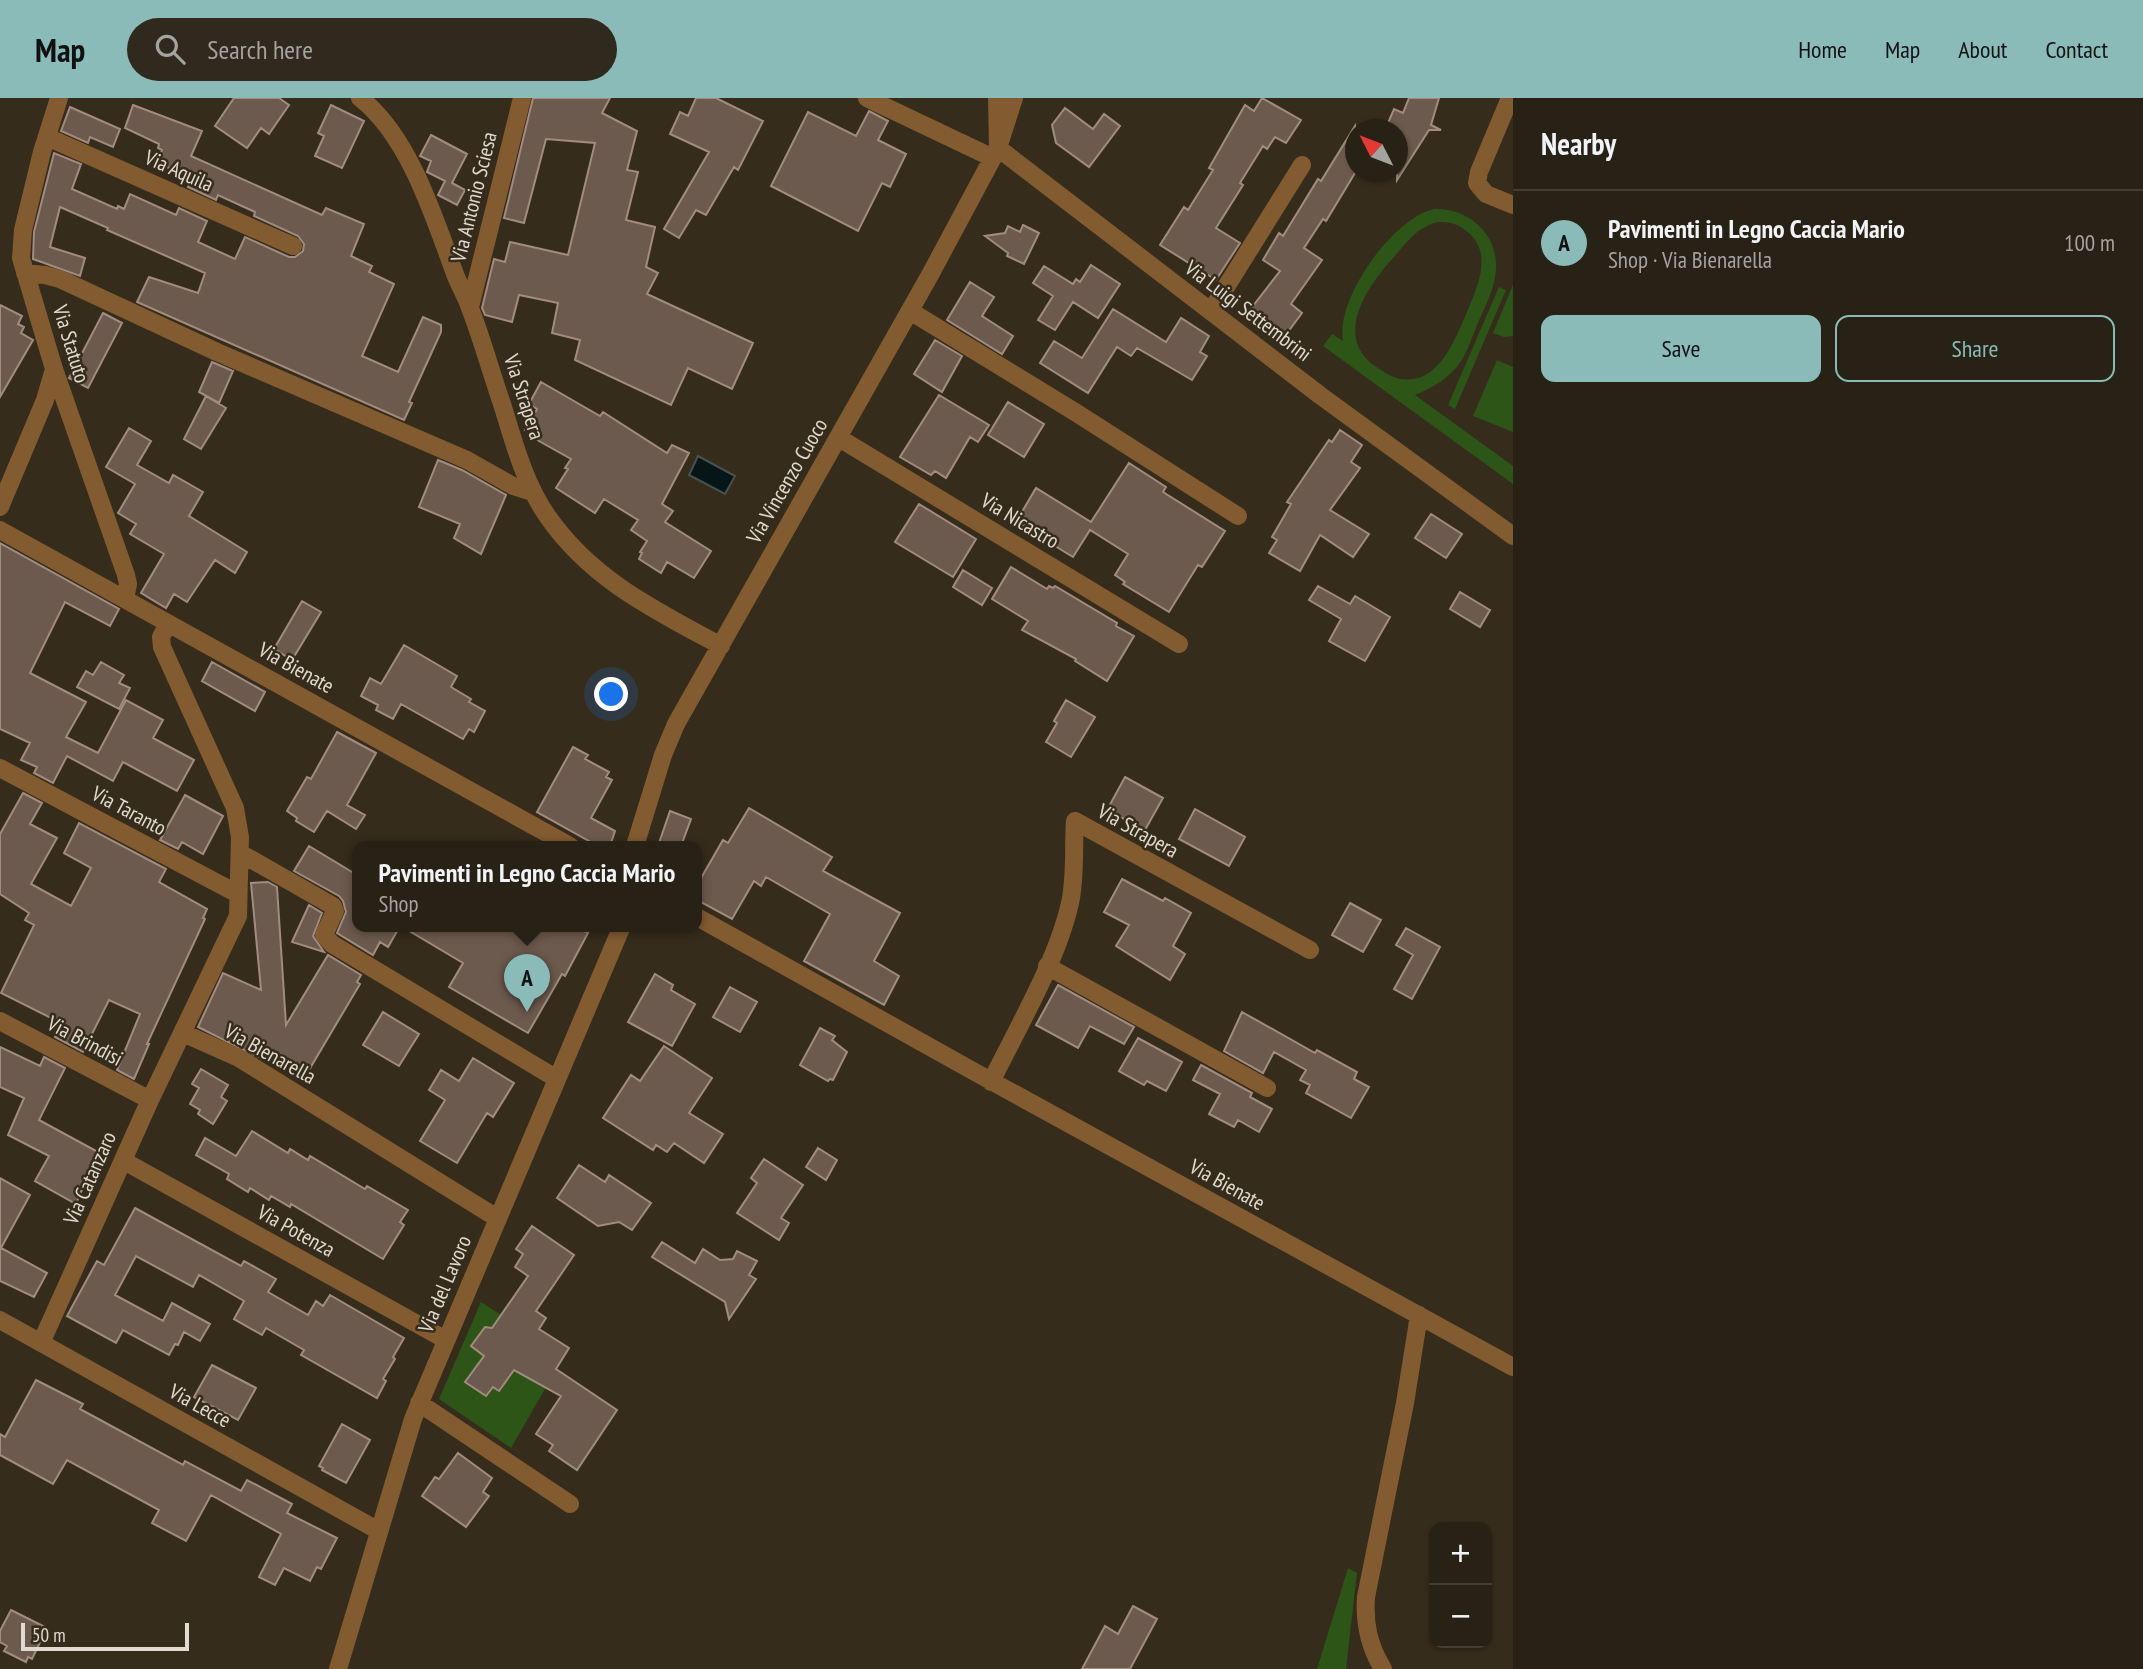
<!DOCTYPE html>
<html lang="en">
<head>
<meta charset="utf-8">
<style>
  body { margin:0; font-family:"PT Sans Narrow",sans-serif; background:#30291e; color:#f1f3f6 }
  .controls { position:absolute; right:21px; bottom:21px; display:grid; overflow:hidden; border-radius:14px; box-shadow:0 2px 5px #0004 }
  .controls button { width:63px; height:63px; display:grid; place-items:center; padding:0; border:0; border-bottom:2px solid #443e34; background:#282115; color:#f1f3f6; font:35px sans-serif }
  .compass { position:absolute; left:1345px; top:21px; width:63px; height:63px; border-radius:50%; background:#282115; box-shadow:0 2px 5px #0004; rotate:312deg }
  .scale { position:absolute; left:21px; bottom:18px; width:168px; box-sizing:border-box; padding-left:7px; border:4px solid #e1dad0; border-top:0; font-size:19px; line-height:24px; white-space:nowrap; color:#e1dad0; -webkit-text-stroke:5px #362c1c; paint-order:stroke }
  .you { position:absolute; left:612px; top:597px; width:24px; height:24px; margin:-18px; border:5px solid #fff; border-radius:50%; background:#1a73e8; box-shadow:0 0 0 10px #1a73e833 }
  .badge { display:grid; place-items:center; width:46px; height:46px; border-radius:50%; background:#8bbbb9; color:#111; font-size:23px; font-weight:700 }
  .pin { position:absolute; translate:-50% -58px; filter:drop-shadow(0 2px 4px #0008) }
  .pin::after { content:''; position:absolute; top:37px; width:24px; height:21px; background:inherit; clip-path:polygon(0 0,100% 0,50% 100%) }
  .popup { position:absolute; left:352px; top:743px; width:350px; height:91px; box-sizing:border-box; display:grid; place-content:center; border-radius:14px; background:#282115; filter:drop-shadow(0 2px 5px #0005); font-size:23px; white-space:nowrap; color:#a5a3a0 }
  .popup b { font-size:26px; color:#f1f3f6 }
  .popup::after { content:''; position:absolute; left:50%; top:100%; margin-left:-14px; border:14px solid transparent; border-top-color:#282115 }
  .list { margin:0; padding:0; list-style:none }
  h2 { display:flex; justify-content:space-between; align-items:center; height:91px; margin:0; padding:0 28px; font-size:30px }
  h2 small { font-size:23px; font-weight:400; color:#a5a3a0 }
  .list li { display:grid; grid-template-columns:46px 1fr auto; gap:21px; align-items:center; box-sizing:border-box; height:105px; padding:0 28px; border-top:2px solid #443e34 }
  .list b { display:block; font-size:26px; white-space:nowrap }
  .list p { margin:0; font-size:23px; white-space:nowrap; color:#a5a3a0 }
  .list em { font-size:23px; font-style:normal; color:#a5a3a0 }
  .actions { display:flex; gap:14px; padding:21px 28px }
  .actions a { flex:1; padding:16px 0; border:2px solid #8bbbb9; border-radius:14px; text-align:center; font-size:24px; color:#8bbbb9 }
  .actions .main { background:#8bbbb9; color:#111 }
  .icon { flex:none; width:38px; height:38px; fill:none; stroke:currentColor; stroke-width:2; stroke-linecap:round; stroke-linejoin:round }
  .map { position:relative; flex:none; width:1513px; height:1571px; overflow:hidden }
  header { display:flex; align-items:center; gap:42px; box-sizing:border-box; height:98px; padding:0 35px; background:#8bbbb9; color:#111 }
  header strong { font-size:33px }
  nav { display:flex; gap:38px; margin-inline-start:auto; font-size:24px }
  .search { width:490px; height:63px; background:#30291e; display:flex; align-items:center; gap:18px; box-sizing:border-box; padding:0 24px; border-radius:38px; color:#a5a3a0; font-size:26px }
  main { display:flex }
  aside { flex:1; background:#282115 }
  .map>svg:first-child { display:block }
  .green { fill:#2c5517; fill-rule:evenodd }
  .water { fill:#061618; stroke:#48514f; stroke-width:2 }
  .building { fill:#6d5a4e; stroke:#a18c7f; stroke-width:2 }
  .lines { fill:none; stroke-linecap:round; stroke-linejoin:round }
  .minor { stroke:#825b31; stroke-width:18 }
  .labels { text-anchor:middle; stroke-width:5; stroke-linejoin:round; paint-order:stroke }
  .street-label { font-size:21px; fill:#e1dad0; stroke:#362c1c }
</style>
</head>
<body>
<header>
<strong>Map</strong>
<div class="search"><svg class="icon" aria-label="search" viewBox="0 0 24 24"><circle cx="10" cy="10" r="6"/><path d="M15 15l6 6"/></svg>Search here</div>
<nav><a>Home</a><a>Map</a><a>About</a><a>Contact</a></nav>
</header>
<main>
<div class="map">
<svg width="1513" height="1571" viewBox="0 0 1513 1571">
  <rect width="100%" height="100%" fill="#362c1c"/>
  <path class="green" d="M 1434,111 C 1468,109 1498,136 1496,171 C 1495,190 1485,209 1477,227 C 1471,242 1466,259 1455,271 C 1444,283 1430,291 1415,297 L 1513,368 L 1513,386 L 1323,248 L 1332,236 L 1343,243 C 1335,201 1393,120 1434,111 ZM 1439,124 C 1451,124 1459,126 1469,135 C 1493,157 1477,189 1467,214 C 1455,241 1439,287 1401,281 C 1390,279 1381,272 1372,266 C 1334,235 1369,186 1394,159 C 1407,144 1418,128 1439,124 Z
    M 1513,187 L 1513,238 L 1504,239 L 1493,235 Z
    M 1499,189 L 1506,192 L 1455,311 L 1448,307 Z
    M 1497,262 L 1513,269 L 1513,334 L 1473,318 Z
    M 481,1204 L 564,1258 L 511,1350 L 439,1301 Z
    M 1348,1470 L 1357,1475 L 1346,1571 L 1317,1571 Z"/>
  <path class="water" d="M 698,358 L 735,378 L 725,396 L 689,377 Z"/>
  <path class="building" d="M 234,0 L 279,0 L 289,7 L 269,36 L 261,30 L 247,50 L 215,28 Z
    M 533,0 L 610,0 L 602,15 L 637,33 L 627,72 L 638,74 L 626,122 L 655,129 L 646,169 L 658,175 L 647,196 L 753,245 L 732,291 L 688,270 L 671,307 L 575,262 L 580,242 L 552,235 L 558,205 L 519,197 L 512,224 L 485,217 L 482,210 L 494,161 L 505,164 L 510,144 L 568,157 L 595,45 L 546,41 L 524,125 L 504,120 Z
    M 696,0 L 716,0 L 763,23 L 738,72 L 734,69 L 706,117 L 696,112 L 679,140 L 664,131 L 709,54 L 670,36 L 680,14 L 688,18 Z
    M 1262,0 L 1301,22 L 1286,45 L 1275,39 L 1267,51 L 1263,48 L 1240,85 L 1243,87 L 1216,130 L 1240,145 L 1216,182 L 1160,147 L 1184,109 L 1188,112 L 1213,72 L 1209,70 L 1245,7 L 1254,13 Z
    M 1409,0 L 1439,0 L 1431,27 L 1441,32 L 1429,32 L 1397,82 L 1397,32 L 1385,32 L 1394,11 L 1403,15 Z
    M 133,7 L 202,33 L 191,58 L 322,117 L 326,110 L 364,126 L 351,158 L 372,168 L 369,174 L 394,186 L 362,258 L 398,274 L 423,219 L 441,227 L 441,234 L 409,304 L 412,305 L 404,322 L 137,204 L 149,179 L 198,195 L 205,175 L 107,132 L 108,130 L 60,109 L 50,149 L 85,160 L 80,178 L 33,161 L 34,134 L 54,55 L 81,66 L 72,91 L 117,111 L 118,108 L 124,111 L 130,96 L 176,117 L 179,110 L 207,123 L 198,144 L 235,161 L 245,139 L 289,159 L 295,159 L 303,153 L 304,146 L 298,138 L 254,118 L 255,114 L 218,97 L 216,102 L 188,89 L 192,81 L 156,64 L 162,52 L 158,50 L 159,46 L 125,30 Z
    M 331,7 L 364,23 L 342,70 L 315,58 L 324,38 L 318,35 Z
    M 70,9 L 120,31 L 113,49 L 90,39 L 88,45 L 61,33 Z
    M 1065,10 L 1093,31 L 1104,16 L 1120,28 L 1089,69 L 1056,45 L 1052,27 Z
    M 869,13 L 888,23 L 878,42 L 906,56 L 890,89 L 882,85 L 858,133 L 771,88 L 808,14 L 856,38 Z
    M 1355,28 L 1355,75 L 1326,123 L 1323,121 L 1304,150 L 1322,162 L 1291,206 L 1302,215 L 1282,242 L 1270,233 L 1268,234 L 1246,217 L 1280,173 L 1263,162 L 1279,135 L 1283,138 L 1318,81 L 1321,83 Z
    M 431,37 L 467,56 L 452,85 L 465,92 L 457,107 L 438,97 L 445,83 L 427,74 L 431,63 L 420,58 Z
    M 1023,127 L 1039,135 L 1024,166 L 1007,158 L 1008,155 L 985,138 L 1005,135 L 1008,128 L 1020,134 Z
    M 1091,167 L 1120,186 L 1098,220 L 1073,204 L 1055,232 L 1038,222 L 1053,198 L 1033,185 L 1044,168 L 1073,186 L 1076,181 L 1080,184 Z
    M 970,184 L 994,199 L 982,218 L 1013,238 L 1002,256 L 947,222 Z
    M 0,207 L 22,218 L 18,226 L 24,229 L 21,235 L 33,242 L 0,299 Z
    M 1113,211 L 1166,244 L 1181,220 L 1209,238 L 1200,254 L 1207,258 L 1192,282 L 1137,250 L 1131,258 L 1117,249 L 1088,295 L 1040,265 L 1054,243 L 1082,260 Z
    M 103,215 L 122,225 L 88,290 L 69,280 Z
    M 935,242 L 962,258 L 942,294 L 914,276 Z
    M 212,264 L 233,273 L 219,305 L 199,294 Z
    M 541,284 L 600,318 L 603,314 L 667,355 L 672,347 L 689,355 L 662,406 L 673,413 L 665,424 L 711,453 L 694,480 L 667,464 L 661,475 L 639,461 L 642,455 L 640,454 L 647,443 L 631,432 L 638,422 L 604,401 L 595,415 L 556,390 L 568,371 L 565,370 L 571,361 L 530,338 L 532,335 L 525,332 L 537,311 L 529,306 Z
    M 939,297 L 989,327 L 978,344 L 970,339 L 946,380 L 935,373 L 931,377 L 900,359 Z
    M 206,298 L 226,310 L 201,351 L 184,341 Z
    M 1008,304 L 1044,326 L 1024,359 L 988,337 Z
    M 129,330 L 151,343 L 137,367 L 169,385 L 173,377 L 203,394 L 189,418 L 247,454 L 235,475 L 215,462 L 187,504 L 174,496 L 166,510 L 141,495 L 164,456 L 130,436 L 136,426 L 118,415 L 135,386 L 106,369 Z
    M 1340,332 L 1362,347 L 1351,364 L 1360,370 L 1330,412 L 1369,436 L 1353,459 L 1320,437 L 1300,473 L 1269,455 L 1277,442 L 1272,439 L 1291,406 L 1287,404 L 1329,342 L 1332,344 Z
    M 438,362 L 462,372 L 506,397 L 481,456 L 454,440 L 460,426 L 419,409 Z
    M 1129,365 L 1166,389 L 1163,394 L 1225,433 L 1202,469 L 1198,467 L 1169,514 L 1123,486 L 1125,484 L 1115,477 L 1128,456 L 1090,432 L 1073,459 L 1016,424 L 1036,390 L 1091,424 Z
    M 919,406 L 976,441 L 953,479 L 895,444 Z
    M 1431,416 L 1462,436 L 1446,460 L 1415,440 Z
    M 0,445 L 119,511 L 110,528 L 65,504 L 30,575 L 86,604 L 66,639 L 98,655 L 126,602 L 163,622 L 153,640 L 194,662 L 177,693 L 123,664 L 113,683 L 67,658 L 53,685 L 34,675 L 37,669 L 21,662 L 30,645 L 0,631 Z
    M 1011,469 L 1047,491 L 1049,488 L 1053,490 L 1055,488 L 1117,525 L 1116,528 L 1134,538 L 1107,583 L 1075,563 L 1076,561 L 1022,532 L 1028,523 L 992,501 Z
    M 963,472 L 992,490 L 982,507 L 953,489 Z
    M 1318,488 L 1350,506 L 1355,498 L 1390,519 L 1365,563 L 1329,543 L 1341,521 L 1309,502 Z
    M 1460,494 L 1490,512 L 1480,529 L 1450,511 Z
    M 302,503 L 321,514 L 292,562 L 274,551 Z
    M 404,547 L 457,578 L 451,589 L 471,601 L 469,604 L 485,613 L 474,634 L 469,631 L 463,641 L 401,606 L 393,621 L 376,612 L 378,607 L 361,598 L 370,580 L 381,586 Z
    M 101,564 L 124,577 L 119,585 L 130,590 L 119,611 L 77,589 L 86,573 L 93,577 Z
    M 212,564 L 265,594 L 255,613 L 202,583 Z
    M 1066,602 L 1095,619 L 1071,659 L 1046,644 L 1057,625 L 1054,623 Z
    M 337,634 L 376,655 L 347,707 L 365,717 L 356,731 L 327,713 L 314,734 L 296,723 L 297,720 L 287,713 L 307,679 L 311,681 Z
    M 573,649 L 588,657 L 585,661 L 609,674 L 606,679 L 612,682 L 591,720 L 615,733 L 610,748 L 598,748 L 537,714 Z
    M 1125,679 L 1163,700 L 1145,732 L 1107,712 Z
    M 23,695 L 42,705 L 30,726 L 57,740 L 31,786 L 71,808 L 91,770 L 64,755 L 79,725 L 166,771 L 159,784 L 207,811 L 203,820 L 205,821 L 147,946 L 149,946 L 134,981 L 117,972 L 140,916 L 109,902 L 83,954 L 55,939 L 61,925 L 1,895 L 34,827 L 25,822 L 29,815 L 0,796 L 0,736 Z
    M 185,697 L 223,718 L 203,756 L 182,744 L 178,751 L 160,742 Z
    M 749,710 L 832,759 L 823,773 L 900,815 L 874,863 L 899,878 L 884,907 L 804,863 L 830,816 L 766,779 L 761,788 L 754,783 L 732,821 L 697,802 L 697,787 L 723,742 L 728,745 Z
    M 1195,711 L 1245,739 L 1229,768 L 1179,741 Z
    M 670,713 L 691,721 L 681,748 L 658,748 Z
    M 309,748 L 357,777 L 357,828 L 400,828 L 388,849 L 380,844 L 373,857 L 337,835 L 346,814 L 343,803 L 339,798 L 294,773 Z
    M 1122,781 L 1163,803 L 1165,800 L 1191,815 L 1173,848 L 1185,856 L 1170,882 L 1116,848 L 1129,827 L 1104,814 Z
    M 268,784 L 277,789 L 286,927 L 328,857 L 361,877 L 357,884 L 360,886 L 306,977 L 263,951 L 258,959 L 198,929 L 223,875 L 261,892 L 251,785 Z
    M 1350,805 L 1381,822 L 1363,854 L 1332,837 Z
    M 309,807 L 322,815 L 313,838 L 324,854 L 292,844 Z
    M 401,828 L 575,828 L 588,835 L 565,878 L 562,876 L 528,935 L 449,889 L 463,865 Z
    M 1406,830 L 1440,849 L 1412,901 L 1394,891 L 1413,857 L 1396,847 Z
    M 655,876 L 673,887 L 671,892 L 695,906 L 672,948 L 628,924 Z
    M 1058,887 L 1134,929 L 1124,946 L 1090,928 L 1078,950 L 1036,927 Z
    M 730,889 L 757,904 L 740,934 L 713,919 Z
    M 383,914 L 419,936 L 399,968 L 363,947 Z
    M 1242,914 L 1315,955 L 1317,952 L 1357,974 L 1354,981 L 1369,989 L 1351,1020 L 1306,995 L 1310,987 L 1300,982 L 1306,972 L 1274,954 L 1263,975 L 1224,953 Z
    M 820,930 L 835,938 L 832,942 L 847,954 L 833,982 L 830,981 L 828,983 L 800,967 Z
    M 1138,940 L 1182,964 L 1166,993 L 1147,983 L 1144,987 L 1119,973 Z
    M 664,948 L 712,980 L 689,1015 L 723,1036 L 704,1065 L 674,1045 L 667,1054 L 656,1047 L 653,1052 L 603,1020 L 631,977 L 640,983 Z
    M 0,949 L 40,968 L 44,959 L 65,970 L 39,1022 L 98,1054 L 76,1106 L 35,1083 L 49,1058 L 8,1037 L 24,1000 L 0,989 Z
    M 473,960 L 514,985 L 493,1019 L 487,1015 L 457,1065 L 420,1043 L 445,1002 L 429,992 L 441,972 L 459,983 Z
    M 1201,967 L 1252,995 L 1250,999 L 1272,1011 L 1259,1034 L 1238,1022 L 1234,1029 L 1209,1016 L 1220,996 L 1193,982 Z
    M 201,971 L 228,987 L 221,999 L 227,1003 L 213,1026 L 198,1016 L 200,1012 L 190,1006 L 199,990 L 192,986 Z
    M 252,1033 L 288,1055 L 290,1051 L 308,1062 L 310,1058 L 365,1091 L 367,1088 L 408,1112 L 400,1124 L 404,1127 L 383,1161 L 291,1106 L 290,1109 L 271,1098 L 269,1102 L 250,1090 L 248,1094 L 227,1081 L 229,1076 L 196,1057 L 205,1040 L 236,1058 Z
    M 818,1050 L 837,1062 L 826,1082 L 806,1069 Z
    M 764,1061 L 803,1087 L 781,1120 L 789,1125 L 779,1142 L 737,1115 L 757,1085 L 751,1080 Z
    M 579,1067 L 605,1084 L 609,1077 L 651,1105 L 632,1132 L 619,1124 L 598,1128 L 557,1100 Z
    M 0,1080 L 30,1097 L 1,1150 L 47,1175 L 34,1199 L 0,1183 Z
    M 135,1110 L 241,1168 L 244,1163 L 276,1181 L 268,1194 L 308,1217 L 316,1203 L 323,1208 L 330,1197 L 404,1240 L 393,1259 L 395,1261 L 383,1281 L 386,1283 L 377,1300 L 301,1257 L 304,1252 L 266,1230 L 262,1237 L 234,1221 L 244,1203 L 199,1177 L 193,1189 L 136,1158 L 115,1197 L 163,1223 L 172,1205 L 210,1226 L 200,1243 L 184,1234 L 178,1247 L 175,1246 L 169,1257 L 123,1232 L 116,1245 L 67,1218 L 97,1163 L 104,1167 Z
    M 532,1128 L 574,1157 L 536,1213 L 546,1220 L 539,1231 L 569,1250 L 556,1271 L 617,1312 L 577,1372 L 549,1353 L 553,1347 L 536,1336 L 561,1298 L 514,1272 L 499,1293 L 493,1289 L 486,1298 L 465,1284 L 484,1258 L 471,1248 L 485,1229 L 492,1230 L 528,1178 L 515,1169 L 523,1156 L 516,1151 Z
    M 662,1144 L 695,1165 L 703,1151 L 720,1162 L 733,1161 L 737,1153 L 757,1163 L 749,1177 L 756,1181 L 729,1221 L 725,1204 L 652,1159 Z
    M 212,1267 L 256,1290 L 238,1322 L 194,1299 Z
    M 36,1282 L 83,1306 L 80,1311 L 183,1367 L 185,1363 L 241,1393 L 247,1382 L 292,1406 L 287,1415 L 337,1440 L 321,1471 L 317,1469 L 310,1483 L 284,1470 L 275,1487 L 259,1479 L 281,1436 L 211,1397 L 186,1443 L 152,1425 L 159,1412 L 67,1362 L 53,1386 L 0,1357 L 0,1336 L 5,1339 Z
    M 342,1326 L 370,1342 L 346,1385 L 322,1372 L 323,1370 L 319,1368 Z
    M 458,1355 L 492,1380 L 483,1394 L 489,1398 L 466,1429 L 422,1398 L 435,1379 L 439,1381 Z
    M 1133,1508 L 1157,1521 L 1130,1571 L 1082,1571 L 1105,1528 L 1118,1536 Z
    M 11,1512 L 47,1530 L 32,1561 L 28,1559 L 26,1564 L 4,1553 L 7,1548 L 0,1544 L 0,1533 Z"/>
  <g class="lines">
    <path class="minor" d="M 59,0 L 42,54 L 23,132 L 21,160 L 54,271 L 126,477 L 128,486 L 125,501
      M 360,0 C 409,38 434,119 455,176 C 459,187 466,198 470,210 C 482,241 491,274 502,306 C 514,344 524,385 548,419 C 592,482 655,512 721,548
      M 867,0 L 993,60
      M 997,0 L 998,50 L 1321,298 L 1513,438
      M 1510,0 L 1479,74 L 1477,85 L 1486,96 L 1513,107
      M 47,39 L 293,148
      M 25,175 L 45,177 L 60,181 L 217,254 L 467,362 L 513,388 L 532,394
      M 470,209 L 522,0
      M 910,213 L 1075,314 L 1238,418
      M 1211,213 L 1302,67
      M 839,340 L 1179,546
      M 0,409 L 45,302 L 54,271
      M 0,432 L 570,748
      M 0,670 L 238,796
      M 635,748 L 663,657 L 676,626 L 930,177 L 998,50 L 1014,0
      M 240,755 L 333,808 L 335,813 L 324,837 L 332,846 L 557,981
      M 697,819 L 982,978 L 1513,1269
      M 1047,868 L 1267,990
      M 0,923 L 150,1002
      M 183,935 L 239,960 L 497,1120
      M 991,984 C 1018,929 1057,863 1070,805 C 1076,778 1073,750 1075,723 L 1310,852
      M 124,1063 L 446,1242
      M 0,1222 L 379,1433
      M 41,1245 L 150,1002 L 238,818 L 240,739 L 235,710 L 162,549 L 161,539 L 168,526
      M 419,1305 L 570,1406
      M 338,1571 L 413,1321 L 622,828
      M 1383,1571 C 1369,1548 1364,1526 1366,1499 L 1405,1305 L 1419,1217"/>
  </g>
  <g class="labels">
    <g class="street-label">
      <text transform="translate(179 73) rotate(24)" y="7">Via Aquila</text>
      <text transform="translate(474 99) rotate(-76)" y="7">Via Antonio Sciesa</text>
      <text transform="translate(1248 213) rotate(37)" y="7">Via Luigi Settembrini</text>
      <text transform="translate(71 246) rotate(73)" y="7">Via Statuto</text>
      <text transform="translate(524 299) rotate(72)" y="7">Via Strapera</text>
      <text transform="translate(787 383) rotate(-60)" y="7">Via Vincenzo Cuoco</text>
      <text transform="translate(1020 423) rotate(31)" y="7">Via Nicastro</text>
      <text transform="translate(296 570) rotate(29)" y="7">Via Bienate</text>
      <text transform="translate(129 713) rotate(28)" y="7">Via Taranto</text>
      <text transform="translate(1138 733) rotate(29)" y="7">Via Strapera</text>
      <text transform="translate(85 943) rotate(28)" y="7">Via Brindisi</text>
      <text transform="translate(270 956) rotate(29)" y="7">Via Bienarella</text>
      <text transform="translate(90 1080) rotate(-66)" y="7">Via Catanzaro</text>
      <text transform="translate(1227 1087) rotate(29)" y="7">Via Bienate</text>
      <text transform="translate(296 1133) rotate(29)" y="7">Via Potenza</text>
      <text transform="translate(445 1186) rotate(-67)" y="7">Via del Lavoro</text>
      <text transform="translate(200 1308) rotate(29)" y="7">Via Lecce</text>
    </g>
  </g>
</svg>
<div class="controls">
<button>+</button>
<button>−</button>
</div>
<svg class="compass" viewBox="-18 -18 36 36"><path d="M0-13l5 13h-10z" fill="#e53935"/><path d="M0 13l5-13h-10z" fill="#a5a3a0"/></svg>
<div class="scale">50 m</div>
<div class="you"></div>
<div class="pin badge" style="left:527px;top:914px">A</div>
<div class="popup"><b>Pavimenti in Legno Caccia Mario</b>Shop</div>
</div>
<aside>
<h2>Nearby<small></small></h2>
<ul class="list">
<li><span class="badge">A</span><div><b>Pavimenti in Legno Caccia Mario</b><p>Shop · Via Bienarella</p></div><em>100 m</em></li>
</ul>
<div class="actions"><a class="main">Save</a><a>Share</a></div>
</aside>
</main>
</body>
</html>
